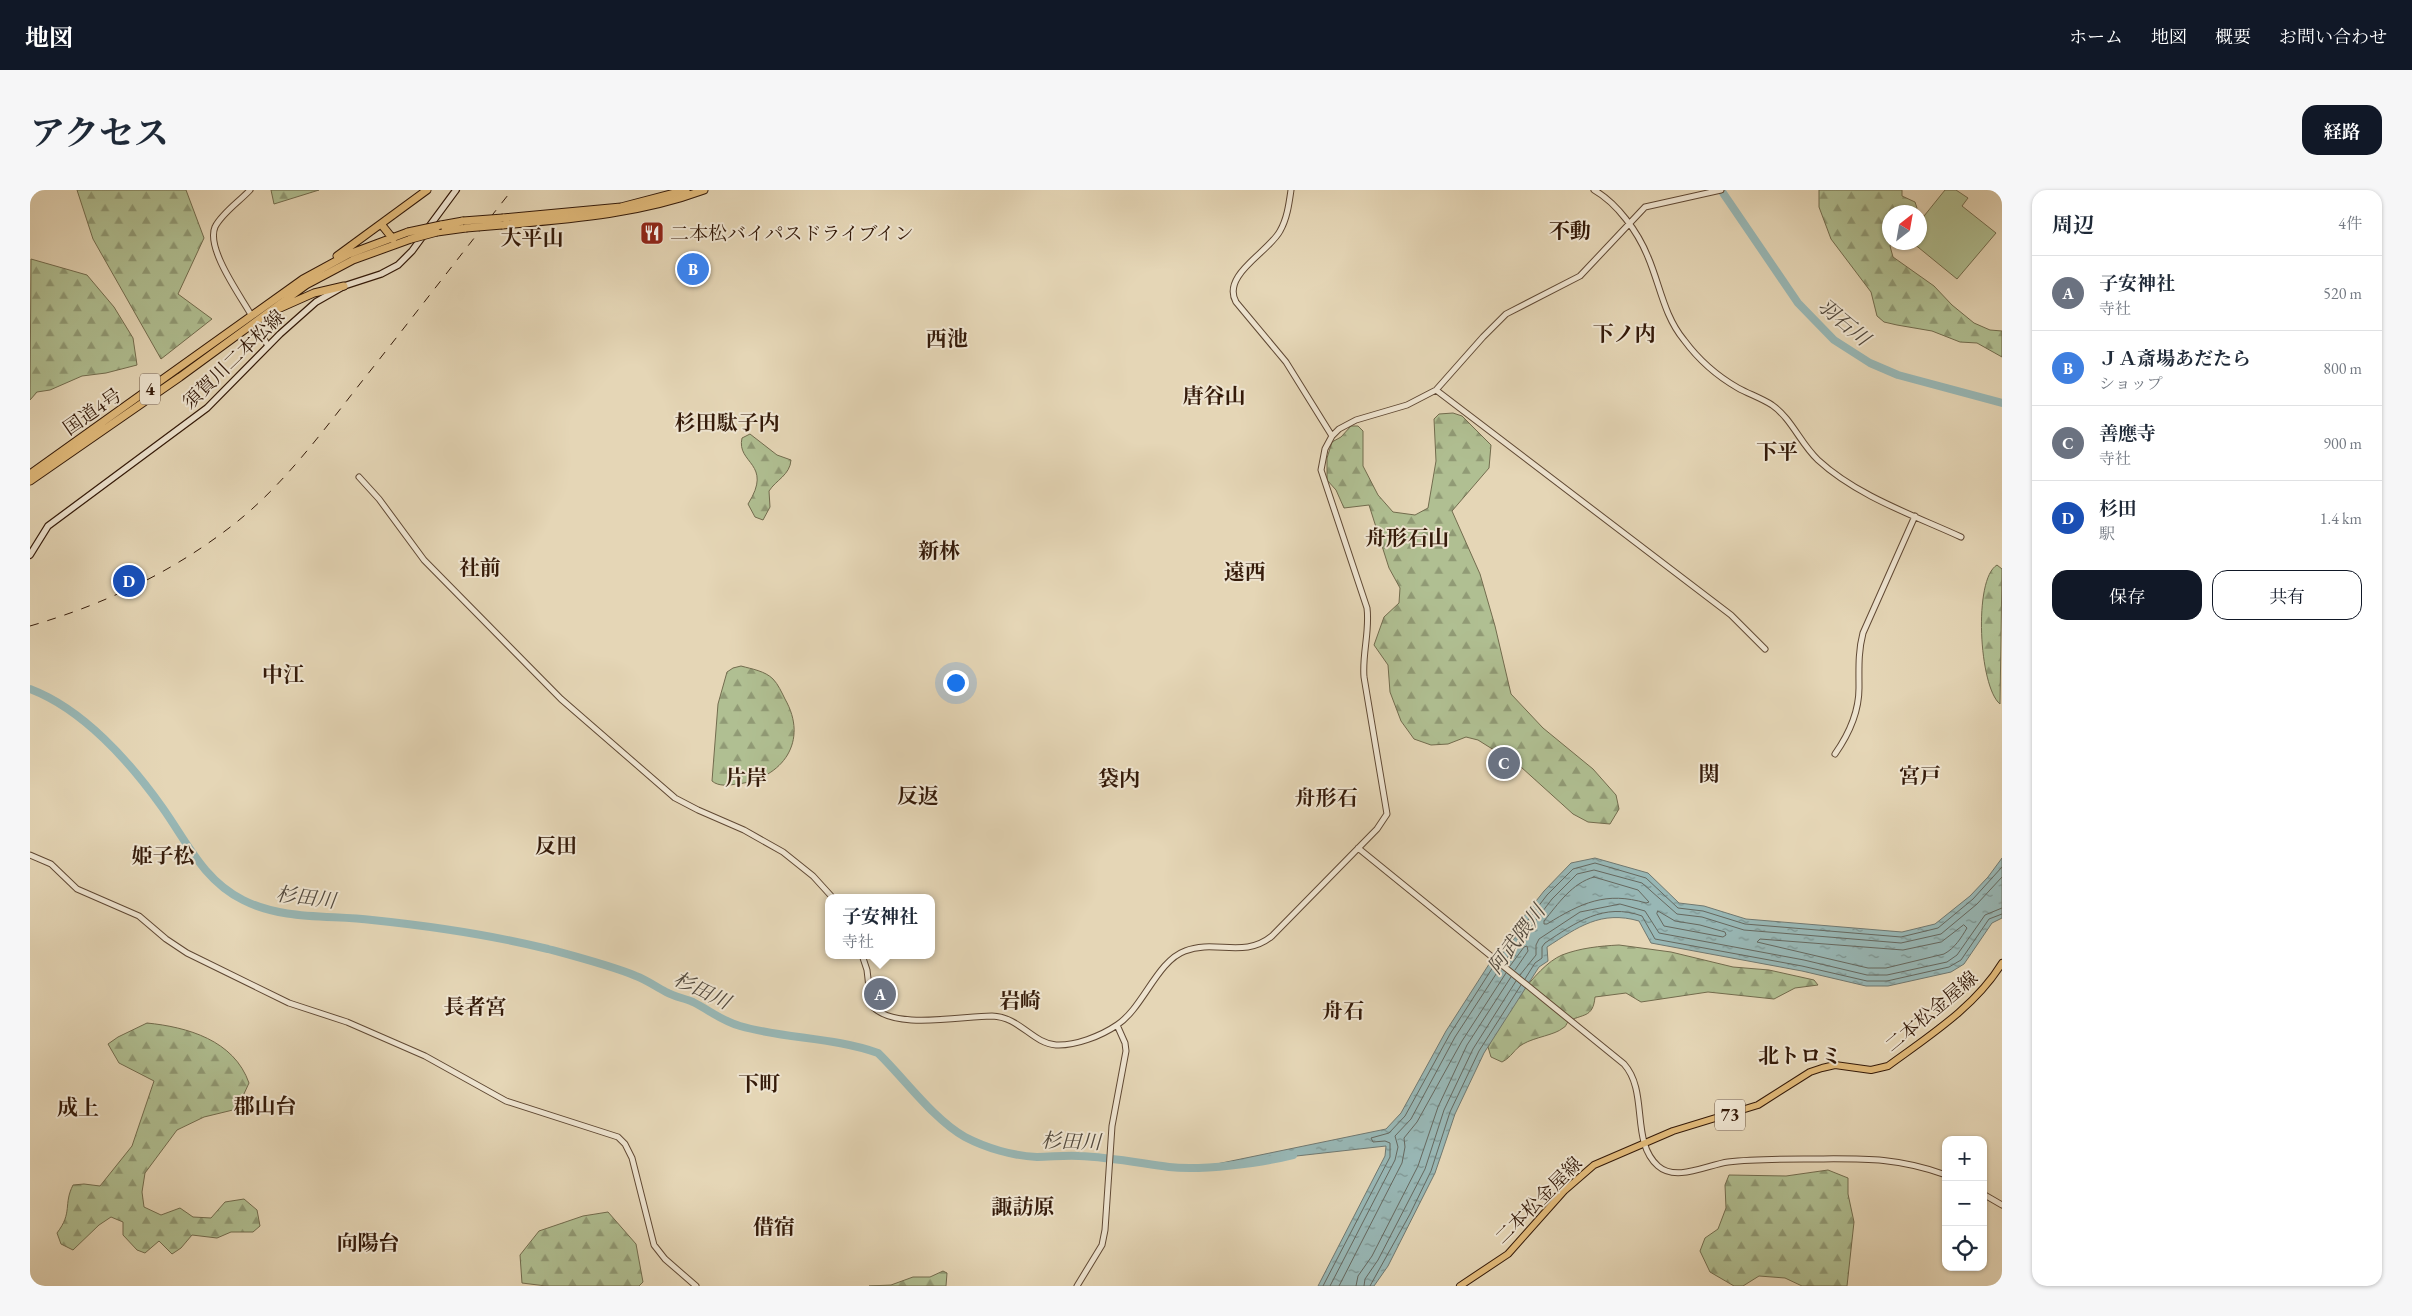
<!DOCTYPE html>
<html lang="ja">
<head>
<meta charset="utf-8">
<style>
  body { margin:0; font-family:"EB Garamond","Noto Serif JP",serif; background:#f6f6f7; color:#1f2937 }
  .controls { position:absolute; right:15px; bottom:15px; display:grid; overflow:hidden; border-radius:10px; box-shadow:0 1px 4px #0004 }
  .controls button { width:45px; height:45px; display:grid; place-items:center; padding:0; border:0; border-bottom:1px solid #e0e1e3; background:#fff; color:#1f2937; font:25px sans-serif }
  .compass { position:absolute; left:1852px; top:15px; width:45px; height:45px; border-radius:50%; background:#fff; box-shadow:0 1px 4px #0004; rotate:31deg }
  .you { position:absolute; left:925px; top:492px; width:18px; height:18px; margin:-12px; border:4px solid #fff; border-radius:50%; background:#1a73e8; box-shadow:0 0 0 8px #1a73e833 }
  .badge { display:grid; place-items:center; width:32px; height:32px; border-radius:50%; background:#111827; color:#fff; font-size:16px; font-weight:700 }
  .pin { position:absolute; translate:-50% -50%; border:2px solid #fff; box-shadow:0 1px 5px #0006 }
  .popup { position:absolute; left:795px; top:704px; width:110px; height:65px; box-sizing:border-box; display:grid; place-content:center; border-radius:10px; background:#fff; filter:drop-shadow(0 1px 4px #0005); font-size:16px; white-space:nowrap; color:#747a83 }
  .popup b { font-size:19px; color:#1f2937 }
  .popup::after { content:''; position:absolute; left:50%; top:100%; margin-left:-10px; border:10px solid transparent; border-top-color:#fff }
  .list { margin:0; padding:0; list-style:none }
  h2 { display:flex; justify-content:space-between; align-items:center; height:65px; margin:0; padding:0 20px; font-size:21px }
  h2 small { font-size:16px; font-weight:400; color:#747a83 }
  .list li { display:grid; grid-template-columns:32px 1fr auto; gap:15px; align-items:center; box-sizing:border-box; height:75px; padding:0 20px; border-top:1px solid #e0e1e3 }
  .list b { display:block; font-size:19px; white-space:nowrap }
  .list p { margin:0; font-size:16px; white-space:nowrap; color:#747a83 }
  .list em { font-size:16px; font-style:normal; color:#747a83 }
  .actions { display:flex; gap:10px; padding:15px 20px }
  .actions a { flex:1; padding:11px 0; border:1px solid #111827; border-radius:15px; text-align:center; font-size:18px; color:#111827 }
  .actions .main { background:#111827; color:#fff }
  .icon { flex:none; width:28px; height:28px; fill:none; stroke:currentColor; stroke-width:2; stroke-linecap:round; stroke-linejoin:round }
  .map { position:relative; flex:none; width:1972px; height:1096px; overflow:hidden; border-radius:15px }
  header { display:flex; align-items:center; gap:30px; box-sizing:border-box; height:70px; padding:0 25px; background:#111827; color:#fff }
  header strong { font-size:24px }
  nav { display:flex; gap:28px; margin-inline-start:auto; font-size:18px }
  .intro { display:flex; align-items:center; justify-content:space-between; box-sizing:border-box; height:120px; padding:0 30px }
  h1 { margin:0; font-size:35px }
  .button { padding:12px 22px; border-radius:15px; background:#111827; color:#fff; font-size:18px; font-weight:700 }
  main { display:flex; gap:30px; padding:0 30px }
  aside { flex:1; background:#fff; border-radius:15px; box-shadow:0 1px 4px #0004 }
  .map>svg:first-child { display:block }
  .green { fill:#b0bf92; stroke:#726c4e }
  .forest { fill:url(#forest-firs); stroke:#726c4e }
  .water { fill:url(#water-ripples); stroke:#707870 }
  .lines { fill:none; stroke-linecap:round; stroke-linejoin:round }
  .shore { stroke:#66685f; stroke-width:1 }
  .river { stroke:#98b7b5; stroke-width:8 }
  .tertiary-casing { stroke:#604934; stroke-width:7 }
  .secondary-casing { stroke:#341a09; stroke-width:8 }
  .primary-casing { stroke:#341a09; stroke-width:8 }
  .trunk-casing { stroke:#341a09; stroke-width:9 }
  .tertiary { stroke:#eee4d0; stroke-width:5 }
  .secondary { stroke:#eee4d0; stroke-width:5.5 }
  .primary { stroke:#e2bb7b; stroke-width:6 }
  .trunk { stroke:#e2bb7b; stroke-width:7 }
  .rail { stroke:#341a09; stroke-width:1; stroke-dasharray:9 9; stroke-linecap:butt }
  .trunk-bridge-casing { stroke:#341a09; stroke-width:9; stroke-linecap:butt }
  .trunk-bridge { stroke:#e2bb7b; stroke-width:7 }
  .labels { text-anchor:middle; stroke-width:4; stroke-linejoin:round; paint-order:stroke }
  .shield { fill:#eee4d0; stroke:#6c5745; stroke-width:1 }
  .shield-label { font-size:18px; font-weight:bold; fill:#341a09 }
  .poi-label { font-size:19px; fill:#341a09; stroke:#eee4d0; text-anchor:start }
  .street-label { font-size:19px; fill:#341a09; stroke:#eee4d0 }
  .water-label { font-size:20px; font-style:italic; fill:#52493d; stroke:#eee4d0 }
  .quarter-label { font-size:21px; font-weight:bold; fill:#341a09; stroke:#eee4d0 }
</style>
</head>
<body>
<header>
<strong>地図</strong>
<nav><a>ホーム</a><a>地図</a><a>概要</a><a>お問い合わせ</a></nav>
</header>
<div class="intro"><h1>アクセス</h1><a class="button">経路</a></div>
<main>
<div class="map">
<svg width="1972" height="1096" viewBox="0 0 1972 1096">
  <defs>
    <pattern id="forest-firs" width="22" height="20" patternUnits="userSpaceOnUse" patternTransform="scale(1.25)"><rect width="22" height="20" fill="#b0bf92"/><path d="M5 1l3.5 6h-7zM16 11l3.5 6h-7z" fill="#909a75"/></pattern>
    <pattern id="water-ripples" width="26" height="14" patternUnits="userSpaceOnUse" patternTransform="scale(1.25)"><rect width="26" height="14" fill="#98b7b5"/><path d="M2 4q2-2 4 0t4 0M15 11q2-2 4 0t4 0" fill="none" stroke="#7d9491"/></pattern>
  </defs>
  <rect width="100%" height="100%" fill="#e5d6b6"/>
  <filter id="stains"><feTurbulence type="fractalNoise" baseFrequency=".004" numOctaves="4"/><feColorMatrix values="0 0 0 0 .2 0 0 0 0 .09 0 0 0 0 .02 0 0 0 .5 -.17"/></filter>
  <radialGradient id="worn" r=".72"><stop offset=".6" stop-color="#630" stop-opacity="0"/><stop offset="1" stop-color="#630" stop-opacity=".3"/></radialGradient>
  <path class="green" d="M 1915,0 L 1926,0 L 1938,8 L 1932,16 L 1966,43 L 1927,89 L 1883,53 L 1890,52 L 1890,31 Z"/>
  <path class="forest" d="M 47,0 L 156,0 L 174,48 L 148,104 L 182,129 L 131,169 L 63,49 Z
    M 241,0 L 289,0 L 244,14 Z
    M 1789,0 L 1872,0 L 1872,6 L 1885,12 L 1887,18 L 1885,22 L 1860,22 L 1860,52 L 1861,53 L 1860,56 L 1863,67 L 1904,96 L 1922,115 L 1944,133 L 1960,140 L 1972,141 L 1972,167 L 1947,153 L 1930,152 L 1902,141 L 1867,135 L 1854,132 L 1847,126 L 1841,102 L 1801,49 L 1789,17 Z
    M 1,69 L 57,85 L 84,117 L 103,148 L 107,175 L 76,183 L 52,186 L 20,200 L 7,202 L 0,210 Z
    M 1423,223 L 1432,226 L 1461,255 L 1459,278 L 1422,321 L 1450,384 L 1465,436 L 1481,504 L 1513,538 L 1563,579 L 1586,605 L 1589,619 L 1580,634 L 1558,632 L 1543,624 L 1491,577 L 1448,550 L 1436,547 L 1418,554 L 1401,555 L 1384,549 L 1371,531 L 1360,502 L 1358,475 L 1344,455 L 1354,427 L 1369,413 L 1370,398 L 1359,378 L 1339,315 L 1314,318 L 1306,300 L 1297,290 L 1297,268 L 1302,252 L 1311,247 L 1321,236 L 1328,236 L 1333,241 L 1333,276 L 1348,305 L 1363,322 L 1385,325 L 1398,318 L 1406,271 L 1404,229 L 1409,224 Z
    M 720,244 L 747,265 L 761,270 C 760,285 746,290 739,301 L 740,317 L 733,330 L 725,327 L 718,314 C 744,273 706,274 712,248 Z
    M 1967,375 L 1972,379 L 1970,514 C 1949,497 1943,389 1967,375 Z
    M 711,476 C 722,479 735,481 743,489 C 748,494 752,503 755,509 C 779,551 753,588 708,594 C 699,595 689,597 682,591 L 688,514 L 697,482 L 703,478 Z
    M 1589,755 L 1641,762 L 1703,777 L 1739,780 L 1784,790 L 1788,795 L 1765,798 L 1744,809 L 1678,802 L 1611,812 L 1596,803 L 1565,807 C 1563,829 1552,823 1538,832 C 1536,834 1536,837 1533,838 C 1525,845 1505,847 1493,854 C 1484,859 1482,867 1472,872 L 1461,867 L 1458,857 C 1472,830 1504,777 1532,765 C 1550,758 1570,756 1589,755 Z
    M 117,833 C 157,837 204,850 219,893 L 207,919 L 174,927 L 147,940 L 115,983 L 112,1002 L 114,1017 L 131,1025 L 150,1018 L 163,1027 L 181,1028 L 195,1012 L 214,1009 L 227,1020 L 230,1036 L 223,1042 L 201,1042 L 187,1048 L 162,1045 L 151,1058 L 142,1064 L 129,1051 L 115,1063 L 107,1060 L 93,1045 L 93,1032 L 81,1027 L 69,1035 L 43,1060 L 31,1054 L 27,1043 C 43,1022 33,1015 43,995 L 54,994 L 70,996 L 102,956 L 124,891 L 89,873 L 78,854 L 88,847 Z
    M 1798,980 L 1818,988 L 1818,1004 L 1824,1032 L 1817,1096 L 1772,1096 L 1755,1088 L 1729,1086 L 1713,1096 L 1704,1096 L 1680,1082 L 1670,1061 L 1675,1048 L 1688,1039 L 1696,1018 L 1695,995 L 1699,985 L 1756,986 Z
    M 578,1022 L 606,1054 L 613,1092 L 609,1096 L 516,1096 L 492,1093 L 490,1065 L 509,1041 L 553,1026 Z
    M 913,1081 L 917,1083 L 916,1096 L 839,1096 L 861,1095 L 883,1087 L 900,1087 Z"/>
  <path class="water" d="M 1565,668 L 1618,683 L 1649,713 L 1674,716 L 1716,729 L 1872,742 L 1905,734 L 1940,706 L 1958,687 L 1972,668 L 1972,728 L 1962,733 L 1934,774 L 1921,782 L 1858,796 L 1836,796 L 1772,781 L 1621,753 L 1609,731 C 1571,720 1548,737 1517,757 L 1518,771 L 1509,777 L 1454,863 L 1425,924 L 1405,983 L 1358,1076 L 1344,1096 L 1288,1096 L 1355,966 L 1356,956 L 1177,976 L 1356,939 L 1371,923 L 1416,841 L 1472,754 L 1514,701 L 1541,673 Z"/>
  <g class="lines">
    <path class="shore" d="M 1564,687 L 1608,700 L 1619,712 L 1616,713 C 1576,701 1551,713 1517,734 L 1514,734 L 1514,731 C 1528,714 1542,693 1564,687 Z
      M 1628,721 L 1645,731 L 1670,735 L 1695,742 L 1696,745 L 1693,747 L 1634,736 L 1627,724 Z
      M 1934,735 L 1937,738 C 1931,748 1925,758 1914,764 L 1856,778 L 1838,778 L 1727,752 L 1730,749 L 1873,760 L 1911,752 Z
      M 1469,768 L 1517,705 L 1543,679 L 1565,673 L 1616,688 L 1648,718 L 1673,721 L 1715,734 L 1871,747 L 1908,738 L 1943,709 L 1972,677
      M 1474,772 L 1522,709 L 1547,684 L 1564,680 L 1612,693 L 1647,724 L 1672,727 L 1714,740 L 1871,753 L 1911,744 L 1947,714 L 1972,687
      M 1480,776 L 1494,757 L 1497,756 L 1498,761 L 1485,780
      M 1490,785 L 1506,765 L 1506,755 L 1509,749 L 1550,722 L 1590,714 L 1615,721 L 1629,743 L 1774,770 L 1837,785 L 1857,785 L 1917,772 L 1927,765 L 1955,725 L 1972,718
      M 1495,789 L 1505,773 L 1512,768 L 1512,757 L 1515,753 C 1545,733 1574,712 1612,726 L 1625,749 L 1772,776 L 1837,791 L 1857,791 L 1919,777 L 1931,770 L 1959,729 L 1972,724
      M 1293,1096 L 1360,967 L 1360,953 L 1355,951 L 1343,952 L 1341,948 L 1359,943 L 1375,926 L 1420,844 L 1465,774
      M 1300,1096 L 1365,970 L 1368,957 L 1365,946 L 1381,929 L 1425,847 L 1470,778
      M 1309,1096 L 1372,973 L 1375,957 L 1374,948 L 1387,932 L 1432,851 L 1476,783
      M 1326,1096 L 1328,1086 L 1342,1066 L 1388,976 L 1408,917 L 1437,855 L 1481,787
      M 1334,1096 L 1335,1089 L 1348,1070 L 1395,979 L 1414,920 L 1443,859 L 1486,791
      M 1340,1096 L 1380,1024 L 1401,981 L 1420,922 L 1449,861 L 1491,795"/>
    <path class="river" d="M 1691,0 L 1768,113 L 1804,150 L 1840,173 L 1868,185 L 1972,213
      M 0,499 C 53,519 100,572 132,617 C 157,652 173,690 213,710 C 252,730 299,725 342,730 C 400,736 461,745 518,759 C 544,766 582,776 606,786 C 617,790 626,797 636,802 C 645,807 654,808 663,812 C 679,820 692,831 710,836 C 755,849 803,847 848,863 C 873,887 904,930 935,947 C 956,958 983,966 1007,967 C 1021,967 1035,965 1049,966 C 1079,967 1109,973 1139,977 C 1171,981 1231,973 1263,965"/>
    <g class="tertiary-casing">
      <path id="tertiary" d="M 1261,0 C 1259,14 1257,29 1250,41 C 1239,62 1191,85 1206,112 L 1256,172 L 1302,246
        M 1564,0 C 1587,13 1608,42 1618,67 C 1630,95 1634,126 1654,150 C 1668,169 1687,186 1708,198 C 1719,204 1731,208 1742,215 C 1762,229 1770,253 1788,270 C 1827,306 1883,325 1931,347
        M 220,123 C 209,104 176,58 185,37 C 192,23 210,11 220,0
        M 228,138 L 238,156
        M 1406,200 L 1701,425 L 1735,459
        M 329,287 L 349,309 L 394,370 L 531,509 L 645,608 L 668,620 L 714,640 L 753,662 L 783,686 L 803,708
        M 1805,564 C 1819,544 1829,523 1829,498 C 1829,479 1828,462 1833,443 L 1885,326
        M 1328,658 L 1594,874 C 1619,902 1600,951 1628,976 C 1646,992 1677,975 1698,972 C 1722,969 1749,969 1774,969 C 1828,969 1863,966 1916,985
        M 0,665 L 21,674 L 47,699 L 109,726 L 136,749 L 157,763 L 259,813 L 317,832 L 395,866 L 476,911 L 588,947 L 595,954 L 602,968 L 624,1055 L 635,1069 L 666,1096
        M 832,765 L 837,780 L 841,815 C 863,841 931,826 962,826 C 990,827 1002,853 1026,855 C 1045,856 1071,846 1087,835 C 1113,818 1127,771 1155,761 C 1185,749 1214,769 1242,746 L 1347,639 L 1357,624 L 1334,487 C 1332,464 1340,441 1337,418 L 1291,280 L 1295,259 L 1302,246 L 1309,239 L 1326,230 L 1377,215 L 1406,200 L 1453,147 L 1476,124 L 1550,86 L 1615,17 L 1691,0
        M 1953,1004 L 1972,1015
        M 1047,1096 L 1072,1055 L 1075,1040 L 1082,936 L 1096,861 L 1095,853 L 1087,835"/>
    </g>
    <g class="secondary-casing">
      <path id="secondary" d="M 398,38 L 426,0
        M 0,365 L 18,336 L 177,218 L 250,144 L 286,112 L 314,96 L 351,84 L 368,75 L 382,61 L 393,46"/>
    </g>
    <g class="primary-casing">
      <path id="primary" d="M 1430,1096 L 1478,1064 L 1534,1001 L 1564,975 L 1643,941 L 1728,915 L 1780,882 L 1792,878 L 1805,875 L 1841,880 L 1858,876 C 1899,846 1946,816 1972,773"/>
    </g>
    <g class="trunk-casing">
      <path id="trunk" d="M 473,28 L 591,17 L 656,0
        M 351,34 L 363,49
        M 411,35 L 433,31
        M 472,35 C 541,29 609,24 674,0
        M 407,42 L 436,38
        M 307,66 L 397,0
        M 248,119 L 284,103 L 314,96
        M 0,284 L 273,89 L 319,64 L 378,42
        M 0,291 L 150,187 L 276,95 L 323,70 L 381,49"/>
    </g>
    <use href="#tertiary" class="tertiary"/>
    <use href="#secondary" class="secondary"/>
    <use href="#primary" class="primary"/>
    <use href="#trunk" class="trunk"/>
    <path class="rail" d="M 0,436 C 72,415 139,384 199,338 C 252,298 292,242 333,190 C 383,127 432,63 482,0"/>
    <g class="trunk-bridge-casing">
      <path id="trunk-bridge" d="M 433,31 L 473,28
        M 436,38 L 472,35
        M 378,42 L 411,35
        M 381,49 L 407,42"/>
    </g>
    <use href="#trunk-bridge" class="trunk-bridge"/>
  </g>
  <defs>
    <g id="restaurant-square" transform="scale(1.25)"><rect x="-9" y="-9" width="18" height="18" rx="4" fill="#8f2418" stroke="#eee4d0"/><path d="M-5-6h1v4h1v-4h1v4h1v-4h1v5L-1.5 .5V6h-2V.5L-5-1ZM5-6V6H3V1.5H1.5Q1.5-4 5-6Z" fill="#fff"/></g>
  </defs>
  <g fill-rule="evenodd">
    <use href="#restaurant-square" x="622" y="43"/>
  </g>
  <g class="labels">
    <g class="shield">
      <rect x="110" y="183.5" width="20" height="31" rx="4"/>
      <rect x="1685" y="909.5" width="30" height="31" rx="4"/>
    </g>
    <g class="shield-label">
      <text x="120" y="205">4</text>
      <text x="1700" y="931">73</text>
    </g>
    <g class="poi-label">
      <text x="640" y="50">二本松バイパスドライブイン</text>
    </g>
    <g class="street-label">
      <text transform="translate(203 169) rotate(-44)" y="7">須賀川二本松線</text>
      <text transform="translate(62 221) rotate(-35)" y="7">国道4号</text>
      <text transform="translate(1901 821) rotate(-40)" y="7">二本松金屋線</text>
      <text transform="translate(1508 1010) rotate(-45)" y="7">二本松金屋線</text>
    </g>
    <g class="water-label">
      <text transform="translate(1814 132) rotate(40)" y="7">羽石川</text>
      <text transform="translate(276 707) rotate(7)" y="7">杉田川</text>
      <text transform="translate(1486 749) rotate(-53)" y="7">阿武隈川</text>
      <text transform="translate(672 800) rotate(26)" y="7">杉田川</text>
      <text transform="translate(1041 951) rotate(2)" y="7">杉田川</text>
    </g>
    <g class="quarter-label">
      <text x="1540" y="48">不動</text>
      <text x="502" y="55">大平山</text>
      <text x="1594" y="151">下ノ内</text>
      <text x="917" y="156">西池</text>
      <text x="1184" y="213">唐谷山</text>
      <text x="697" y="240">杉田駄子内</text>
      <text x="1747" y="269">下平</text>
      <text x="1377" y="355">舟形石山</text>
      <text x="909" y="368">新林</text>
      <text x="450" y="385">社前</text>
      <text x="1215" y="389">遠西</text>
      <text x="253" y="492">中江</text>
      <text x="1679" y="591">関</text>
      <text x="1890" y="593">宮戸</text>
      <text x="716" y="595">片岸</text>
      <text x="1089" y="596">袋内</text>
      <text x="888" y="613">反返</text>
      <text x="1296" y="615">舟形石</text>
      <text x="526" y="663">反田</text>
      <text x="133" y="673">姫子松</text>
      <text x="990" y="818">岩崎</text>
      <text x="445" y="824">長者宮</text>
      <text x="1313" y="828">舟石</text>
      <text x="1770" y="873">北トロミ</text>
      <text x="729" y="901">下町</text>
      <text x="235" y="923">郡山台</text>
      <text x="48" y="925">成上</text>
      <text x="993" y="1024">諏訪原</text>
      <text x="744" y="1044">借宿</text>
      <text x="338" y="1060">向陽台</text>
    </g>
  </g>
  <rect width="100%" height="100%" filter="url(#stains)"/>
  <rect width="100%" height="100%" fill="url(#worn)"/>
</svg>
<div class="controls">
<button>+</button>
<button>−</button>
<button><svg class="icon" aria-label="locate" viewBox="0 0 24 24"><circle cx="12" cy="12" r="6"/><path d="M12 2v4M12 18v4M2 12h4M18 12h4"/></svg></button>
</div>
<svg class="compass" viewBox="-18 -18 36 36"><path d="M0-13l5 13h-10z" fill="#e53935"/><path d="M0 13l5-13h-10z" fill="#747a83"/></svg>
<div class="you"></div>
<div class="pin badge" style="left:850px;top:804px;background:#6b7280">A</div>
<div class="popup"><b>子安神社</b>寺社</div>
<div class="pin badge" style="left:663px;top:79px;background:#3f7fe0">B</div>
<div class="pin badge" style="left:1474px;top:573px;background:#6b7280">C</div>
<div class="pin badge" style="left:99px;top:391px;background:#1a4fb4">D</div>
</div>
<aside>
<h2>周辺<small>4件</small></h2>
<ul class="list">
<li><span class="badge" style="background:#6b7280">A</span><div><b>子安神社</b><p>寺社</p></div><em>520 m</em></li>
<li><span class="badge" style="background:#3f7fe0">B</span><div><b>ＪＡ斎場あだたら</b><p>ショップ</p></div><em>800 m</em></li>
<li><span class="badge" style="background:#6b7280">C</span><div><b>善應寺</b><p>寺社</p></div><em>900 m</em></li>
<li><span class="badge" style="background:#1a4fb4">D</span><div><b>杉田</b><p>駅</p></div><em>1.4 km</em></li>
</ul>
<div class="actions"><a class="main">保存</a><a>共有</a></div>
</aside>
</main>
</body>
</html>
